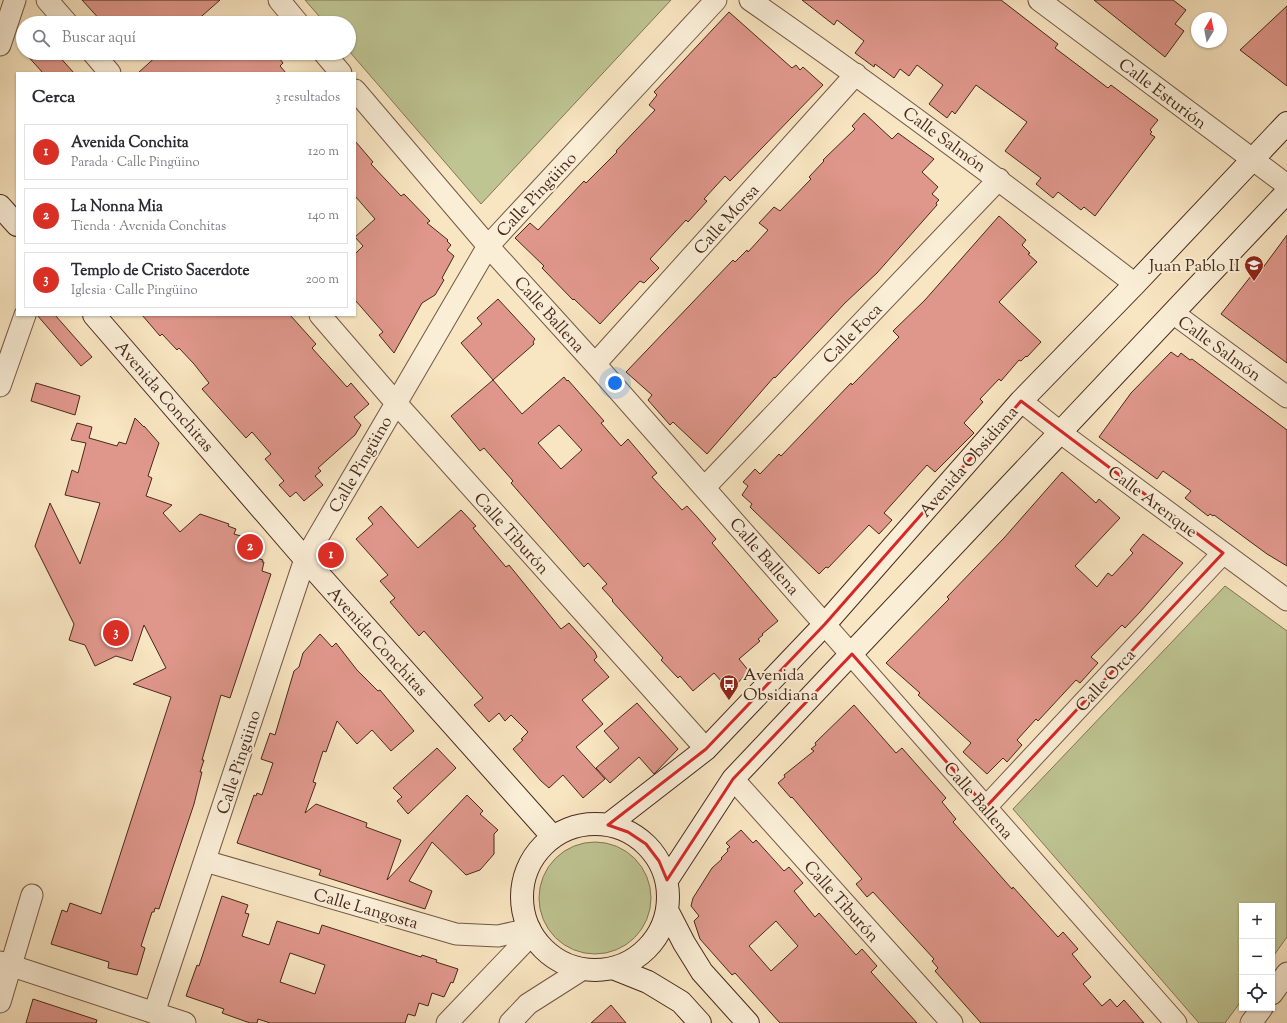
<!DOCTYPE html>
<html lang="es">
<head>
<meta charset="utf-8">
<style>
  body { margin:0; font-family:"Sorts Mill Goudy",serif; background:#f2f2f3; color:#2b2b33 }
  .controls { position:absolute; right:12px; bottom:12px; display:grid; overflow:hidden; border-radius:0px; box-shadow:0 1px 3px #0004 }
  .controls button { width:36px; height:36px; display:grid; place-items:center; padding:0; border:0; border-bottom:1px solid #e1e1e2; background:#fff; color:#2b2b33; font:20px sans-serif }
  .compass { position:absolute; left:1191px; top:12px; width:36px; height:36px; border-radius:50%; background:#fff; box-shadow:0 1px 3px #0004; rotate:10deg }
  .you { position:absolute; left:615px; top:383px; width:14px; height:14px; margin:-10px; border:3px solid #fff; border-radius:50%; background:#1a73e8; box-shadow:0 0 0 6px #1a73e833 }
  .badge { display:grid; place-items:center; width:26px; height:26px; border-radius:50%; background:#d93025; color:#fff; font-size:13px; font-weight:700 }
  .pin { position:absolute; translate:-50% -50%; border:2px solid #fff; box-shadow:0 1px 4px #0006 }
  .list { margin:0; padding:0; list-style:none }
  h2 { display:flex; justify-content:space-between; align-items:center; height:52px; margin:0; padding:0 16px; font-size:17px }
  h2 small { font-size:13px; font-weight:400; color:#7c7c81 }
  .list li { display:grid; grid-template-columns:26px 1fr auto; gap:12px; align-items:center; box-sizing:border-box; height:56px; margin:0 8px 8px; padding:0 8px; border:1px solid #e1e1e2; border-radius:0px }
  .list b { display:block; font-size:15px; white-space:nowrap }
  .list p { margin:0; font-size:13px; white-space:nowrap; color:#7c7c81 }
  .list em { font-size:13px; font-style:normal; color:#7c7c81 }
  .icon { flex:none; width:22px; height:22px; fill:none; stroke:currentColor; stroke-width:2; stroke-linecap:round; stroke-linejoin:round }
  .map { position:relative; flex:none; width:1287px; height:1023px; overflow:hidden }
  .search { position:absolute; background:#fff; box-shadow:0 1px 3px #0004; left:16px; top:16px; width:340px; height:44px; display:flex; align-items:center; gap:10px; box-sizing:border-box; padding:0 14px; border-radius:22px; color:#7c7c81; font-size:15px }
  .panel { position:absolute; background:#fff; box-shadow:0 1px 3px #0004; left:16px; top:72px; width:340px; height:244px; border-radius:0px }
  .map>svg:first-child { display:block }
  .green { fill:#bec492; stroke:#837656 }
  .building { fill:#df978b; stroke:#48291b; fill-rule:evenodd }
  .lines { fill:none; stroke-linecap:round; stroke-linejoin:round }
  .street-casing { stroke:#745844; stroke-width:23 }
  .secondary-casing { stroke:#48291b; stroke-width:24 }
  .street { stroke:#faeed7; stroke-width:21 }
  .secondary { stroke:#faeed7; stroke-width:22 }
  .marked { fill:none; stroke:#d62828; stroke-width:3; stroke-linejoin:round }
  .labels { text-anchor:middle; stroke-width:4; stroke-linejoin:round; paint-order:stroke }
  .street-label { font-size:17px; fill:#48291b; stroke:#faeed7 }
  .poi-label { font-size:17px; fill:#48291b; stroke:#faeed7; text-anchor:end }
</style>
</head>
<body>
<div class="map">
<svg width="1287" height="1023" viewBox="0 0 1287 1023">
  <rect width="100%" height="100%" fill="#f8e5c1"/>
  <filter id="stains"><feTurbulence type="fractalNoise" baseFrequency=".005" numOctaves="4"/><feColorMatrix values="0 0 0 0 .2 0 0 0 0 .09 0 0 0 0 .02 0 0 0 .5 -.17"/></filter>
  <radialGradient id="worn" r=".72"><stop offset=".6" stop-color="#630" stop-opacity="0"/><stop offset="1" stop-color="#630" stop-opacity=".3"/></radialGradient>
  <path class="green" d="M 305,0 L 671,0 L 481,204 L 349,51 L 349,23 L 325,23 Z
    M 1225,586 L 1287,631 L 1287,937 L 1272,958 L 1272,906 L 1242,906 L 1242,1000 L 1225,1023 L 1199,1023 L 1013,809 Z
    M539 898a56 56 0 1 1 112 0a56 56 0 1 1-112 0Z"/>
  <path class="building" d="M 82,0 L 220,0 L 194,23 L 103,23 Z
    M 802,0 L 1001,0 L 1058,44 L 1055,48 L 1108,88 L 1111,85 L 1158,120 L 1150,130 L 1152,132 L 1150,134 L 1155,137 L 1095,216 L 1084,207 L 1081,210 L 1058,192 L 1053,198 L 1036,184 L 1041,178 L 1005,151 L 1027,122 L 976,85 L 955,114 L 952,111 L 947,118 L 929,104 L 943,85 L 917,65 L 909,76 L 900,69 L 894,78 L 875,64 L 874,67 L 855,53 L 864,41 L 837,20 L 834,25 Z
    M 1094,0 L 1173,0 L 1186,10 L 1175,24 L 1184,31 L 1165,57 Z
    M 1287,6 L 1287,86 L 1240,50 Z
    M 729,12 L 792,68 L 796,65 L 800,70 L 803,67 L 823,85 L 730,181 L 725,176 L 704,199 L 707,201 L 688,222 L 686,220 L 650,259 L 659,268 L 644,283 L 640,281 L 600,324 L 574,299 L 573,300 L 542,268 L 544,266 L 515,238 L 530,223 L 538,230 L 584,181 L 586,183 L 617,152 L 616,151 L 655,110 L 649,105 L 657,95 L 654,92 Z
    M 25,53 L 56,53 L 74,73 L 43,73 Z
    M 160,53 L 275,53 L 283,63 L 280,66 L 286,73 L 138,73 Z
    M 864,113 L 892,139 L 898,133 L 934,159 L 922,172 L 938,187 L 932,194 L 939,200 L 936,203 L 937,205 L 877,273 L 845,303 L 775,378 L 774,377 L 707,454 L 673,422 L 670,425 L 648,400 L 652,395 L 626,372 L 733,260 L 735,262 L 747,250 L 748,252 L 768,230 L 759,223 L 774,207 L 780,211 L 811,179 L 809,177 L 824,161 L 823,160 L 855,129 L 852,126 Z
    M 355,141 L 373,162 L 371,164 L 401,196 L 404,194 L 430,221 L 427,223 L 448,240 L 447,241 L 451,245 L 447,250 L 454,256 L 442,278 L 444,280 L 435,295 L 422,303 L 394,353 L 379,335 L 383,332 L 355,300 L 355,254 L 363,246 L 355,237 L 375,219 L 355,196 Z
    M 999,216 L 1026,240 L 1022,245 L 1030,253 L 1028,254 L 1037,262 L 999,302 L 1041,342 L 1027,357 L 1026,356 L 1021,361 L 1019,360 L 1001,381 L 999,379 L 980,399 L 983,402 L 964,423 L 974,433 L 935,472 L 927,465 L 884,513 L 892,520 L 879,534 L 869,525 L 828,568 L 826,567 L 819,574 L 750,507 L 752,504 L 742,495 L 748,486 L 743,482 L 755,469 L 760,474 L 779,454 L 781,456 L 851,383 L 852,385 L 899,337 L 893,331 L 925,300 Z
    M 1287,235 L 1287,363 L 1221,314 L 1255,271 L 1259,273 Z
    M 498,299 L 535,339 L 533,342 L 534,344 L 493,380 L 461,343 L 482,324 L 477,318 Z
    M 37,315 L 55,315 L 92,357 L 81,366 Z
    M 142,315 L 290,315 L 316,344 L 312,348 L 347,387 L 351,383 L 369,404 L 354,417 L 361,425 L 355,435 L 318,468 L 321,471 L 315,476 L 323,485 L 304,501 L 296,492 L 290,497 L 279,485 L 284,481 L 265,459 L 271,454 L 252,432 L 246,438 L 202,389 L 209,383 L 194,364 L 179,348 L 177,350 L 162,334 L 160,336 Z
    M 1171,352 L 1178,357 L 1181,353 L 1190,360 L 1192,359 L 1287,430 L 1287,566 L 1267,554 L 1214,515 L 1213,516 L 1210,514 L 1208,516 L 1185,498 L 1191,491 L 1163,471 L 1157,479 L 1099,437 L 1131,393 Z
    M 564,377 L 567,381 L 568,380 L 604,421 L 601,423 L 621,446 L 628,439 L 657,473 L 652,477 L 682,510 L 687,506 L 698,518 L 716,539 L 712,543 L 778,621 L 762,634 L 763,635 L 758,639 L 760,641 L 739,659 L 749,671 L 730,691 L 714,673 L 693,691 L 680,676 L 678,678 L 661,660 L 663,658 L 612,601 L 613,600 L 602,588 L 607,584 L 588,563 L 584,567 L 511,483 L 513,481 L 484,448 L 480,451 L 451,416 L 493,380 L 522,414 ZM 559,425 L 582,450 L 561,469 L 538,443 Z
    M 36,383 L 80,396 L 75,415 L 31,401 Z
    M 135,418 L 144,427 L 144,426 L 159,443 L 148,476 L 152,478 L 146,496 L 172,505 L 163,513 L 180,532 L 200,514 L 229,524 L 228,526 L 236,529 L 234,534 L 244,537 L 243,542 L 249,544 L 250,546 L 247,555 L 263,560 L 262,562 L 264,562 L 262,571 L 271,574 L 230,698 L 221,695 L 202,760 L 204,760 L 200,772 L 202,772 L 194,804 L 159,909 L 155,908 L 154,912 L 152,912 L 141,946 L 145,948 L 137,975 L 108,968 L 109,962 L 51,944 L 62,910 L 67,912 L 70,903 L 101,914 L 171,697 L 133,684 L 166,668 L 144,625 L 132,661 L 116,656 L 95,666 L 85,645 L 69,640 L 74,624 L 35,546 L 50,503 L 80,564 L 100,503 L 65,495 L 72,470 L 78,473 L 86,443 L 71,440 L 77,423 L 92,427 L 89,438 L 117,446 L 119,442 L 126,444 Z
    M 1062,472 L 1096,503 L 1099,499 L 1120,518 L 1075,566 L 1097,587 L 1108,573 L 1112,576 L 1133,553 L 1130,550 L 1143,534 L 1183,563 L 1140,612 L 1125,628 L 1122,625 L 1091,657 L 1098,663 L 1080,683 L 1076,680 L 1038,721 L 1036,719 L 1017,740 L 1022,745 L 1007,762 L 1003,758 L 987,774 L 963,752 L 971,743 L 918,695 L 920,693 L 886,663 L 949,599 L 947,597 L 1004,538 Z
    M 381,506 L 418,548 L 461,510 L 476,526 L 473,528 L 506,567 L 509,565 L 561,629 L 569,623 L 595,652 L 597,657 L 594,660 L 609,677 L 582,700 L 603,724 L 576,747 L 605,779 L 583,798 L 563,775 L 549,788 L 541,781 L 513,749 L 523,740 L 521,739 L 528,732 L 511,715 L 505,721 L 499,713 L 489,722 L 474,705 L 483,698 L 424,631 L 419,636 L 390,602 L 395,598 L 380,581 L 388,575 L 356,539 L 373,524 L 368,518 Z
    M 320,634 L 332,647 L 336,643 L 357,670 L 378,691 L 380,690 L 414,731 L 391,751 L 372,730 L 357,744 L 337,721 L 326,752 L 323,751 L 313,782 L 316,783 L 305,813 L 316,804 L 367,823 L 366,827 L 401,840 L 387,880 L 467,795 L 483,811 L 480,814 L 498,830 L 494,834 L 494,854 L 480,870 L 466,875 L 432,842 L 409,881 L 432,891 L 425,909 L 319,875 L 321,870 L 237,843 L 254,795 L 256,796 L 257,793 L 262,795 L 273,763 L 261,759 L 270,733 L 275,735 L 294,671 L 299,667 L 303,653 Z
    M 637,703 L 678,749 L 654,774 L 639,757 L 610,783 L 596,768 L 619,748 L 604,731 Z
    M 854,705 L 896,753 L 902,748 L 946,798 L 942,802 L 956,819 L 953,822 L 1012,889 L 1013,887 L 1058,937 L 1063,932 L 1078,949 L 1072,954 L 1091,977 L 1083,984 L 1102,1006 L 1110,999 L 1117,1007 L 1124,1000 L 1144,1023 L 981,1023 L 935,971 L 938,968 L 932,961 L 934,959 L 873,892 L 867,897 L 856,884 L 862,879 L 792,797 L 791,798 L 778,783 L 785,777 L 784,775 L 814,751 L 811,749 L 816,745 L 815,743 Z
    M 437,748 L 456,768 L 408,814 L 397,801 L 402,797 L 393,788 Z
    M 741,830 L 753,843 L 756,840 L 784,871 L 789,867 L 803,883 L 794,891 L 815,917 L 819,913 L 856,955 L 862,949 L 877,966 L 871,972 L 917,1023 L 780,1023 L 735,973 L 732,975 L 700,939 L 694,921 L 699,916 L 691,906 L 693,898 L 712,868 L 722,859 L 721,858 L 728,851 L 727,849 L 730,847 L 726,843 ZM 776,921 L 798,946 L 771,971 L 749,946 Z
    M 222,896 L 248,905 L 245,913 L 249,914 L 242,936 L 269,945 L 277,921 L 319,934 L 322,925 L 421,957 L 422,955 L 437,960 L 436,962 L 458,969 L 453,983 L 451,982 L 444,997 L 432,993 L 428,1006 L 419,1003 L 415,1016 L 408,1014 L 405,1023 L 270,1023 L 258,1019 L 257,1023 L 250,1023 L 222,1013 L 224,1009 L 186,996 L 197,965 L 199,966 ZM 290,953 L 325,965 L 315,994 L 280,982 Z
    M 33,999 L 97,1020 L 96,1023 L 26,1023 Z
    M 611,1005 L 626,1023 L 591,1023 Z"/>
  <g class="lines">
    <g class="street-casing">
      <path id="street" d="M 47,0 L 67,23
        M 279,0 L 298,23
        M 750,0 C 881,91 1009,187 1135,284
        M 1039,0 L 1287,185
        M 0,45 L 15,0
        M 93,53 L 110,73
        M 324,53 L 341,73
        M 355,90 L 488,246 L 595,364 L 1176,1023
        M 1173,313 L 1287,397
        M 320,315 L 396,403 L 706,749
        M 595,364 L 856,74
        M 0,386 L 25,315
        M 1021,401 L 1061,433 L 1287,600
        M 705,487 L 999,179
        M 733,779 L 952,1023
        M 986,807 L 1223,553
        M 205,861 L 456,934 L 498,936 L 530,929
        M 0,962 L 185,1023
        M 1272,994 L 1287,973
        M 0,1002 L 32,895
        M 154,1013 L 305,559 L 488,246 L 716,0
        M 447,1023 L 532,934
        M 510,1023 L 528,1004 L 583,969
        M 1251,1023 L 1262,1008"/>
    </g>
    <g class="secondary-casing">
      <path id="secondary" d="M 0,206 L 17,225
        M 94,315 L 305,559 L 553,837
        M522 897a73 73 0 1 1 146 0a73 73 0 1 1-146 0Z
        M 608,825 L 706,749 L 825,624 L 1021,401 L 1135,284 L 1287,123
        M 667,880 L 733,779 L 1287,192
        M 667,910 L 684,943 L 702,972 L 748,1023
        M 613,968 L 648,982 L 681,1002 L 700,1023"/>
    </g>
    <use href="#street" class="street"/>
    <use href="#secondary" class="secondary"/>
  </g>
  <path class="marked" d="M 1021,401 L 1223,553 L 986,807 L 852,654 L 733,779 L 667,880 L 659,861 L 646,844 L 628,832 L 608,825 L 706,749 L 825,624 Z"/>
  <defs>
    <g id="school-pin" transform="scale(1)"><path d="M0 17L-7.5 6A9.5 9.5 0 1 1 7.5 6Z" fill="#8f2418" stroke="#faeed7"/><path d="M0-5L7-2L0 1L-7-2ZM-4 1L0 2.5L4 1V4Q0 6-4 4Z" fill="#fff"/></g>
    <g id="bus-pin" transform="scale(1)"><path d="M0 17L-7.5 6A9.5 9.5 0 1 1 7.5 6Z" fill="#8f2418" stroke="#faeed7"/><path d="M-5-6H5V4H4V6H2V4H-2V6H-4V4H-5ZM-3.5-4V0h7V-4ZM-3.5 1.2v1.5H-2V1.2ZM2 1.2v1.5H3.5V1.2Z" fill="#fff"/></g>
  </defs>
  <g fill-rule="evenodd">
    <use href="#school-pin" x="1254" y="265"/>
    <use href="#bus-pin" x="729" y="684"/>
  </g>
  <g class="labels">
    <g class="street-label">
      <text transform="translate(1163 93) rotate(37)" y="6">Calle Esturión</text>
      <text transform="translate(945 139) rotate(36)" y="6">Calle Salmón</text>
      <text transform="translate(536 194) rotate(-47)" y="6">Calle Pingüino</text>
      <text transform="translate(726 219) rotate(-48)" y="6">Calle Morsa</text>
      <text transform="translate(550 314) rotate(48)" y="6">Calle Ballena</text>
      <text transform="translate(852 333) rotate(-46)" y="6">Calle Foca</text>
      <text transform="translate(1220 348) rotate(36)" y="6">Calle Salmón</text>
      <text transform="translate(165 396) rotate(49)" y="6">Avenida Conchitas</text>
      <text transform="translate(968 461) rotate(-49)" y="6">Avenida Obsidiana</text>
      <text transform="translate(360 464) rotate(-60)" y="6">Calle Pingüino</text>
      <text transform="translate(1153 501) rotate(37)" y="6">Calle Arenque</text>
      <text transform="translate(512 533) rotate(48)" y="6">Calle Tiburón</text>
      <text transform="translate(765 556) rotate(49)" y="6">Calle Ballena</text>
      <text transform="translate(378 641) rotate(48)" y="6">Avenida Conchitas</text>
      <text transform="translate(1105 680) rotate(-47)" y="6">Calle Orca</text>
      <text transform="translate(238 762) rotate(-72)" y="6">Calle Pingüino</text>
      <text transform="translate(979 800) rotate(49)" y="6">Calle Ballena</text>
      <text transform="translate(842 901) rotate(48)" y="6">Calle Tiburón</text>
      <text transform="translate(366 908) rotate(16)" y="6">Calle Langosta</text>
    </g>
    <g class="poi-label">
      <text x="1240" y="271">Juan Pablo II</text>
      <text x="743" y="680" text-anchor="start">Avenida<tspan x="743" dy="20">Obsidiana</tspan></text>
    </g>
  </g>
  <rect width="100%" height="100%" filter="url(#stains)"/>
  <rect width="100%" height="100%" fill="url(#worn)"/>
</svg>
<div class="controls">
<button>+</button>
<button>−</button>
<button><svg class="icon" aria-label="locate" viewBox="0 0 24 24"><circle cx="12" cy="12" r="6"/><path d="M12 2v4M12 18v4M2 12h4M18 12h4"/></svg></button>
</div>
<svg class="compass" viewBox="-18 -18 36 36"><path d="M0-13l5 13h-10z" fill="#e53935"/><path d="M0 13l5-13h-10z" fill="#7c7c81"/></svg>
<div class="you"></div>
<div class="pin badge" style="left:331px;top:555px">1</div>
<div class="pin badge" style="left:250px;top:547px">2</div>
<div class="pin badge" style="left:116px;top:633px">3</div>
<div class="search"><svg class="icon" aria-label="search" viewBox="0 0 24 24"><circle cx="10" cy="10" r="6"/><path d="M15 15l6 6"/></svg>Buscar aquí</div>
<section class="panel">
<h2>Cerca<small>3 resultados</small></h2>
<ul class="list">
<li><span class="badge">1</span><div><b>Avenida Conchita</b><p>Parada · Calle Pingüino</p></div><em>120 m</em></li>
<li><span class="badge">2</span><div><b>La Nonna Mia</b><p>Tienda · Avenida Conchitas</p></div><em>140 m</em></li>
<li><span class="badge">3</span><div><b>Templo de Cristo Sacerdote</b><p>Iglesia · Calle Pingüino</p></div><em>200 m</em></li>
</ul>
</section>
</div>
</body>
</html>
